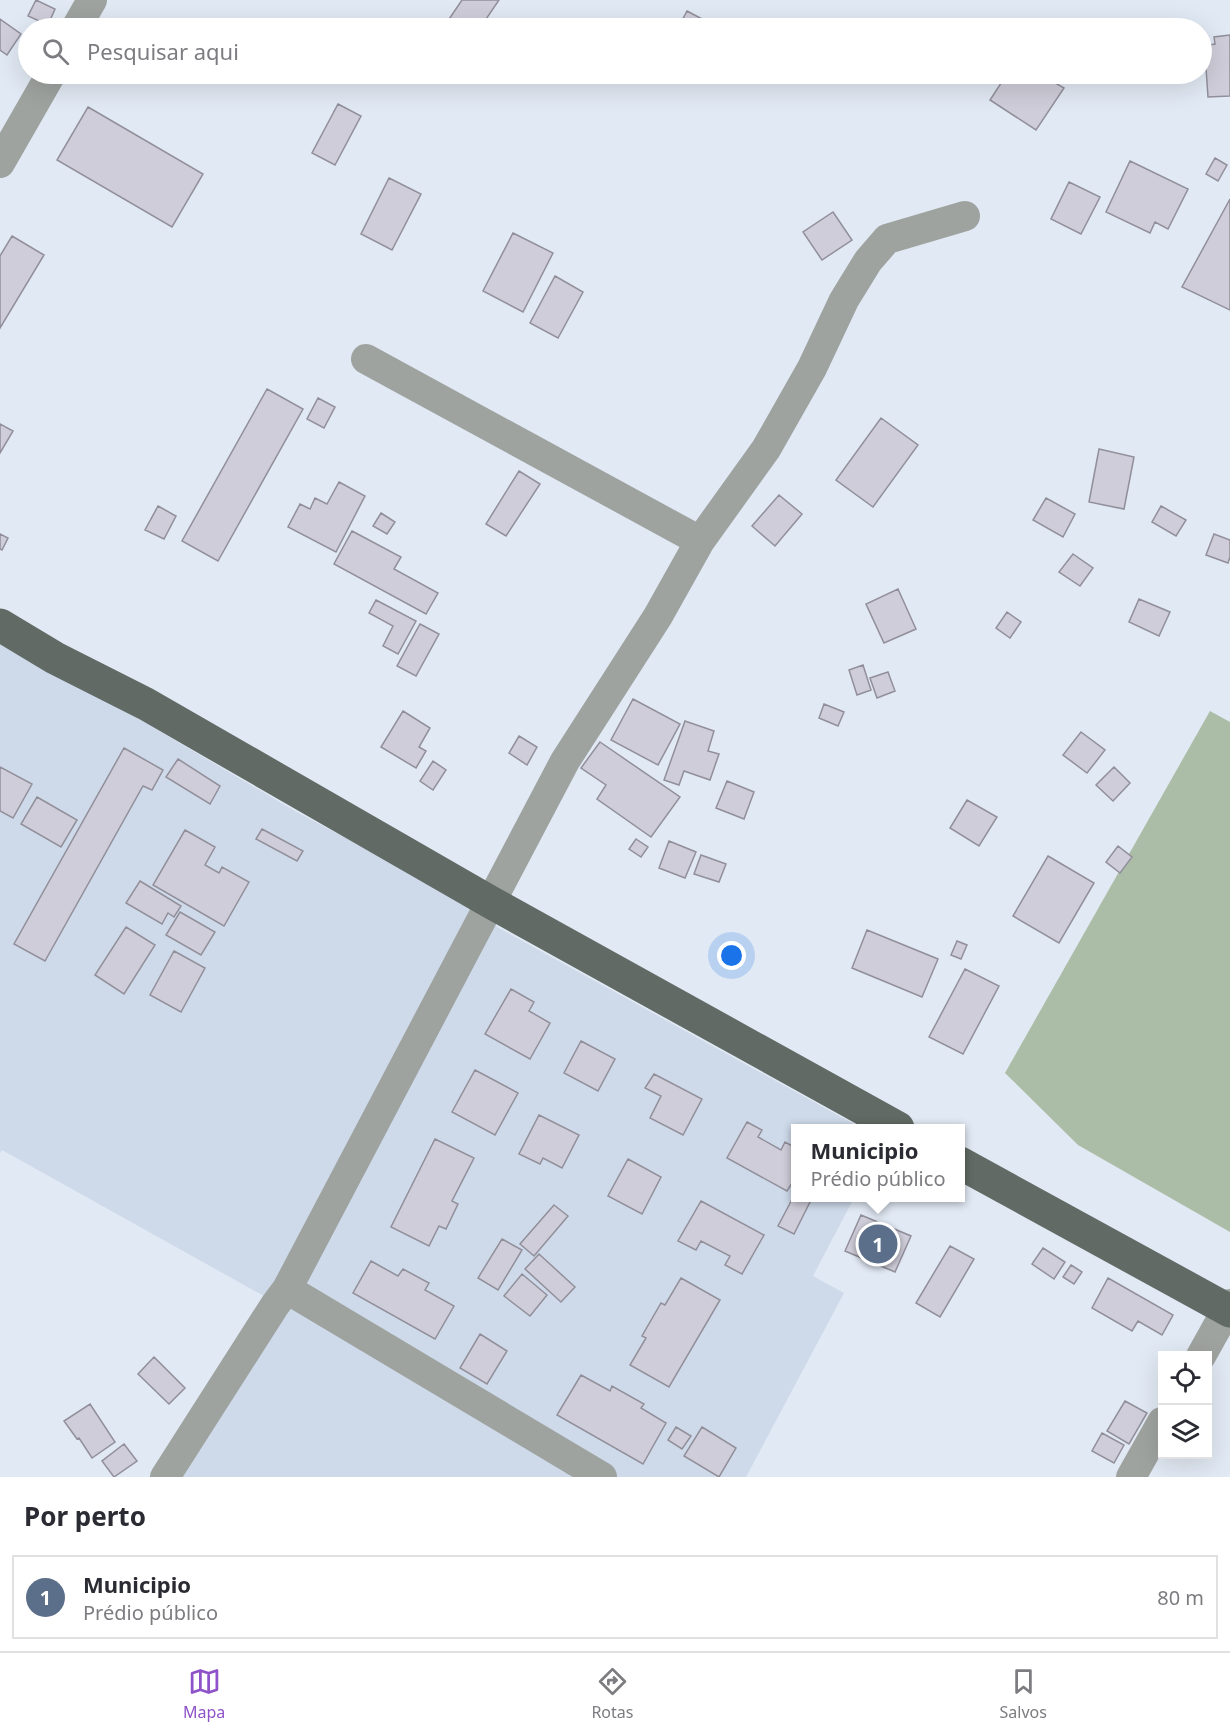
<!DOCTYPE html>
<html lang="pt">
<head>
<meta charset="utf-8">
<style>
  body { margin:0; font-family:"Noto Sans",sans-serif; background:#f2f2f3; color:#2b2b33 }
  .controls { position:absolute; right:18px; bottom:18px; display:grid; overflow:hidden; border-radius:0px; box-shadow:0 6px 24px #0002 }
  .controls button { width:54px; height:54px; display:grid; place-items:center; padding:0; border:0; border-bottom:2px solid #e1e1e2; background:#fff; color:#2b2b33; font:30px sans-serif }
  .you { position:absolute; left:732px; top:956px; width:21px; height:21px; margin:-15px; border:4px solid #fff; border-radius:50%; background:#1a73e8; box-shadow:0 0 0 9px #1a73e833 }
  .badge { display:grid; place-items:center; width:39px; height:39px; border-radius:50%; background:#8e53c9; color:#fff; font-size:20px; font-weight:700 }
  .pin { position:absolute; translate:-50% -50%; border:3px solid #fff; box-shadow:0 2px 6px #0006 }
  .popup { position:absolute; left:791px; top:1124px; width:174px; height:78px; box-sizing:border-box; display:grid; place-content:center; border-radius:0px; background:#fff; filter:drop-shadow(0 2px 4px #0005); font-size:20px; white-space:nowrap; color:#7c7c81 }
  .popup b { font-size:22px; color:#2b2b33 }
  .popup::after { content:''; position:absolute; left:50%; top:100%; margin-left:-12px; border:12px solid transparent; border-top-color:#fff }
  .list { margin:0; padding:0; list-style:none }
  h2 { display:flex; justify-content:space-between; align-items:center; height:78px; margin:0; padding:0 24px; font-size:26px }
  h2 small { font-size:20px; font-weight:400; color:#7c7c81 }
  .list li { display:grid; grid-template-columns:39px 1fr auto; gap:18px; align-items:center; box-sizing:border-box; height:84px; margin:0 12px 12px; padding:0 12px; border:2px solid #e1e1e2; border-radius:0px }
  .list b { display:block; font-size:22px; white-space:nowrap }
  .list p { margin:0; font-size:20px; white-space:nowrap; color:#7c7c81 }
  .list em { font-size:20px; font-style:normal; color:#7c7c81 }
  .icon { flex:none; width:33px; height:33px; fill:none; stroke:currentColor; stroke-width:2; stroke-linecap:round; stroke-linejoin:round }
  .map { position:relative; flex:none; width:1230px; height:1477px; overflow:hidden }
  .search { position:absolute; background:#fff; box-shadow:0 6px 24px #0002; left:18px; right:18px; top:18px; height:66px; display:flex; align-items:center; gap:15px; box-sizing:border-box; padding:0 21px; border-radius:33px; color:#7c7c81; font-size:22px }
  .sheet { height:174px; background:#fff }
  nav { display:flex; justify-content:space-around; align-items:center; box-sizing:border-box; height:84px; border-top:2px solid #e1e1e2; background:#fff; font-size:16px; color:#7c7c81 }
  nav a { display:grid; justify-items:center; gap:3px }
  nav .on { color:#8e53c9 }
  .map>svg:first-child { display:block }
  .built { fill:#cedaea }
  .green { fill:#acbda7 }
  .building { fill:#cfcdd9; stroke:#918f9a; stroke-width:1.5 }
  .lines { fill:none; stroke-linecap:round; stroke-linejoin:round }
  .minor { stroke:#9ea3a0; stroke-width:30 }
  .major { stroke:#616a65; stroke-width:33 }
</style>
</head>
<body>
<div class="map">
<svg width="1230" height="1477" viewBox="0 0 1230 1477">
  <rect width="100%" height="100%" fill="#e1e9f4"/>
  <path class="built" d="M 0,641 L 137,718 L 295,811 L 466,902 L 499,928 L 861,1128 L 796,1128 L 796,1198 L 854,1198 L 813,1276 L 844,1293 L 746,1477 L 166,1477 L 271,1300 L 2,1150 L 0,1153 Z"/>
  <path class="green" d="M 1210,711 L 1230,722 L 1230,1232 L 1078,1145 L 1005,1073 Z"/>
  <path class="building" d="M 36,0 L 55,9 L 48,25 L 28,16 Z
    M 462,0 L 499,0 L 480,28 L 443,28 Z
    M 687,11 L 717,27 L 716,28 L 678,28 Z
    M 0,19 L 21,34 L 7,55 L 0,50 Z
    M 1230,35 L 1230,96 L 1208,97 L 1206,68 L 1202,68 L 1202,46 L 1215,44 L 1214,37 Z
    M 1007,74 L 1040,74 L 1064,88 L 1036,130 L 990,100 Z
    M 338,104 L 361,116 L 335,165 L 312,153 Z
    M 88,107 L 203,174 L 172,227 L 57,160 Z
    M 1215,158 L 1227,165 L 1218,181 L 1206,174 Z
    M 1130,161 L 1188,189 L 1168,229 L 1155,222 L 1150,233 L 1106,212 Z
    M 389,178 L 421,194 L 392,250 L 361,234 Z
    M 1069,182 L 1100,197 L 1081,234 L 1051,219 Z
    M 1230,199 L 1230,310 L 1182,287 Z
    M 833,212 L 852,240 L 822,260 L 803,232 Z
    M 513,233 L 553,253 L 523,312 L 483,291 Z
    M 12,236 L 44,255 L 0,328 L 0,256 Z
    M 555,276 L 583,292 L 558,338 L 530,323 Z
    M 267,389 L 303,409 L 218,561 L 182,541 Z
    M 318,398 L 335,407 L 324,428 L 307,419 Z
    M 881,418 L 918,445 L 873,507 L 836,480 Z
    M 0,424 L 13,431 L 0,453 Z
    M 1099,449 L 1134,457 L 1124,509 L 1089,502 Z
    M 519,471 L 540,484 L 506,536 L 486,524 Z
    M 339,482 L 365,496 L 336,552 L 288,527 L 300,504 L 310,509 L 315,498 L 327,504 Z
    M 779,495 L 802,514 L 775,546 L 752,526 Z
    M 1046,498 L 1075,514 L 1063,537 L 1033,520 Z
    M 158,506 L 176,516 L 164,539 L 145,530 Z
    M 1161,506 L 1186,520 L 1176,536 L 1152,522 Z
    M 381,513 L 395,522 L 387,534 L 373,526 Z
    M 352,531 L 401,557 L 394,569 L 438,593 L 426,614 L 334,564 Z
    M 0,534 L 8,538 L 2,550 L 0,549 Z
    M 1214,534 L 1230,540 L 1230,557 L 1228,563 L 1206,555 Z
    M 1073,554 L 1093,568 L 1080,586 L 1059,572 Z
    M 898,589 L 916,629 L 884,643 L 866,604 Z
    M 1139,599 L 1170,612 L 1159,636 L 1129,622 Z
    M 376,600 L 416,621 L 398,654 L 383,646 L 393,626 L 369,613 Z
    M 1007,612 L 1021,622 L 1010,638 L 996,628 Z
    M 420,624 L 439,634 L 416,676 L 397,666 Z
    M 863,665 L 871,690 L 857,695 L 849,670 Z
    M 888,672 L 895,691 L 877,698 L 870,678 Z
    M 633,699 L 680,724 L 658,765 L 611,740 Z
    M 824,704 L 844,712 L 838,726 L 819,718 Z
    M 403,711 L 430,728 L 419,747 L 426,751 L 416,768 L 381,747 Z
    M 685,721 L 714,731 L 708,751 L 719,754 L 710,780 L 684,771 L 679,785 L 664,780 Z
    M 1081,732 L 1105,750 L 1087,773 L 1063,755 Z
    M 519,736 L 537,747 L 527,765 L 509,753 Z
    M 600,742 L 680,797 L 651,837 L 597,799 L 606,785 L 581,768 Z
    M 124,748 L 163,770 L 152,790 L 143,786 L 45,961 L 14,944 Z
    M 178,759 L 220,786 L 210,804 L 166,777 Z
    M 433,761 L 446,770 L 433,790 L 420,781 Z
    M 0,767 L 32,784 L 13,818 L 0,811 Z
    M 1114,767 L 1130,783 L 1113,801 L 1096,785 Z
    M 727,781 L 754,792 L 744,819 L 716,808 Z
    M 37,797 L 77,820 L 61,847 L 21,824 Z
    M 967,800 L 997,817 L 979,846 L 950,828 Z
    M 262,829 L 303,851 L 297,861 L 256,839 Z
    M 185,830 L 215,847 L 205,865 L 219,873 L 222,867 L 249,882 L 224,926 L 153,885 Z
    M 636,839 L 648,847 L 641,857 L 629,849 Z
    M 669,841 L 696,852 L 685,878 L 659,868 Z
    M 1118,846 L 1132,857 L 1120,873 L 1106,862 Z
    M 701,855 L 726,864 L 719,882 L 694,874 Z
    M 1048,856 L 1094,883 L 1059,943 L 1013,916 Z
    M 140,881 L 181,906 L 174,917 L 168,913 L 162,924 L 126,903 Z
    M 180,912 L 215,932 L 201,955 L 166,935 Z
    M 126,927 L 155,945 L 124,994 L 95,975 Z
    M 867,930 L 938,959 L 922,997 L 852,968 Z
    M 957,941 L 967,945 L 961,959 L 951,955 Z
    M 174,951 L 205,968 L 181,1012 L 150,995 Z
    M 965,969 L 999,986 L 963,1054 L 929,1037 Z
    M 511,989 L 534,1002 L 529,1011 L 550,1023 L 530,1059 L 485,1034 Z
    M 581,1041 L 615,1059 L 598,1091 L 564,1073 Z
    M 475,1070 L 518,1093 L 495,1135 L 452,1112 Z
    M 654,1074 L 702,1099 L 683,1135 L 650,1118 L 661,1096 L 645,1088 Z
    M 539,1115 L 579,1135 L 562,1168 L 543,1158 L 540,1164 L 519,1154 Z
    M 747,1122 L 762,1130 L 758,1137 L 781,1150 L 785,1142 L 796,1148 L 796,1177 L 787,1191 L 727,1158 Z
    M 435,1139 L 474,1158 L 452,1201 L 458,1204 L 446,1229 L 439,1226 L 429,1246 L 391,1227 Z
    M 628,1159 L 661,1177 L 642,1214 L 608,1196 Z
    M 796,1192 L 796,1198 L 812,1198 L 794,1234 L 778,1226 Z
    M 701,1201 L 764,1235 L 742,1274 L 725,1265 L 730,1256 L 701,1241 L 696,1250 L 678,1241 Z
    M 554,1205 L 568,1216 L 534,1256 L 520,1244 Z
    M 861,1215 L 911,1236 L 895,1272 L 845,1251 Z
    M 502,1239 L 522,1250 L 498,1290 L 478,1278 Z
    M 950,1246 L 974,1259 L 940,1317 L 916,1303 Z
    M 1043,1248 L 1065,1262 L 1054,1279 L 1032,1264 Z
    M 539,1254 L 575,1287 L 561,1302 L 525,1269 Z
    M 371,1261 L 398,1276 L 403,1269 L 429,1283 L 425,1290 L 454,1306 L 435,1339 L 353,1293 Z
    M 1071,1265 L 1082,1272 L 1074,1284 L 1063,1277 Z
    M 522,1274 L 547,1295 L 530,1316 L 504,1296 Z
    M 681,1278 L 720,1300 L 669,1387 L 630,1365 L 646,1338 L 642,1336 L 661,1303 L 665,1305 Z
    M 1108,1278 L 1173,1315 L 1162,1335 L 1138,1321 L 1132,1331 L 1092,1308 Z
    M 480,1334 L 507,1351 L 487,1384 L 460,1368 Z
    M 154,1357 L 185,1388 L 169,1404 L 138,1374 Z
    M 581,1375 L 610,1391 L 612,1386 L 644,1404 L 641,1408 L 666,1423 L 643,1464 L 557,1415 Z
    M 1125,1401 L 1147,1413 L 1129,1444 L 1107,1431 Z
    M 90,1404 L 115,1442 L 92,1458 L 79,1438 L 77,1439 L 64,1421 Z
    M 676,1427 L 691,1436 L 682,1449 L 668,1440 Z
    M 702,1427 L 736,1448 L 719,1477 L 684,1456 Z
    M 1102,1433 L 1124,1445 L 1114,1463 L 1092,1451 Z
    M 124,1444 L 137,1461 L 114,1477 L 102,1461 Z"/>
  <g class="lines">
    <path class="minor" d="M 76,28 L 92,0
      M 0,163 L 51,74
      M 366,359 L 700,541
      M 287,1289 L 602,1477
      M 1201,1356 L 1230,1304
      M 165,1477 L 275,1305 L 287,1289 L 565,761 L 658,616 L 700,541 L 766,449 L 812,368 L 844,300 L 868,261 L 887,239 L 965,216
      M 1131,1477 L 1162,1422"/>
    <path class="major" d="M 0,625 L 55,658 L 146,704 L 492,903 L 898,1128
      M 960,1163 L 1230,1311"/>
  </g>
</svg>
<div class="controls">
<button><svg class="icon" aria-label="locate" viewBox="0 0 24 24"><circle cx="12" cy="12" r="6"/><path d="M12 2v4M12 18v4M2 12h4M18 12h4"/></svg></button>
<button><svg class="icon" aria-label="layers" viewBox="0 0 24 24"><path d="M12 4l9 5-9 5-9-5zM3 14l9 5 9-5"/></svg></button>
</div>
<div class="you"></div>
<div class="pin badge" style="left:878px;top:1244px;background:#5c6f8a">1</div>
<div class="popup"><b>Municipio</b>Prédio público</div>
<div class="search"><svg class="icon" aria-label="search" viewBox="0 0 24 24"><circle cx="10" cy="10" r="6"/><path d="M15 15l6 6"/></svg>Pesquisar aqui</div>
</div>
<section class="sheet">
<h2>Por perto<small></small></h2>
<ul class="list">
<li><span class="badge" style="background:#5c6f8a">1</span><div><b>Municipio</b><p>Prédio público</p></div><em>80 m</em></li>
</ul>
</section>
<nav>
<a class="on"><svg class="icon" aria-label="map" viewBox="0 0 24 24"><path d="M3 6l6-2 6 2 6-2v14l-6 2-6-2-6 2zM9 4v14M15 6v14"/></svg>Mapa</a>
<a><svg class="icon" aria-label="directions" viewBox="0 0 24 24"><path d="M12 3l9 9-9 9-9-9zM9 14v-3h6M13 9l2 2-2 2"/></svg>Rotas</a>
<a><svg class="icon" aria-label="saved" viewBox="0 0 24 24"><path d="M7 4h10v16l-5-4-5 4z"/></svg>Salvos</a>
</nav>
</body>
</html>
